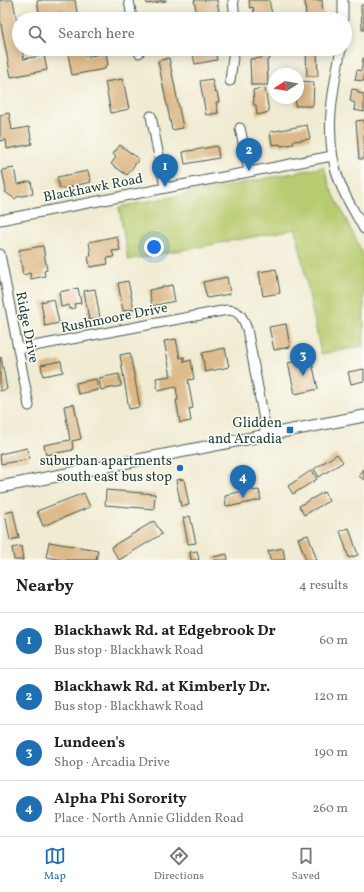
<!DOCTYPE html>
<html lang="en">
<head>
<meta charset="utf-8">
<style>
  body { margin:0; font-family:Vollkorn,serif; background:#f6f6f6; color:#222 }
  .compass { position:absolute; left:268px; top:68px; width:36px; height:36px; border-radius:50%; background:#fff; box-shadow:0 2px 10px #0003; rotate:259deg }
  .you { position:absolute; left:154px; top:247px; width:14px; height:14px; margin:-10px; border:3px solid #fff; border-radius:50%; background:#1a73e8; box-shadow:0 0 0 6px #1a73e833 }
  .badge { display:grid; place-items:center; width:26px; height:26px; border-radius:50%; background:#1f6fb2; color:#fff; font-size:13px; font-weight:700 }
  .pin { position:absolute; translate:-50% -33px; filter:drop-shadow(0 1px 2px #0008) }
  .pin::after { content:''; position:absolute; top:21px; width:14px; height:12px; background:inherit; clip-path:polygon(0 0,100% 0,50% 100%) }
  .list { margin:0; padding:0; list-style:none }
  h2 { display:flex; justify-content:space-between; align-items:center; height:52px; margin:0; padding:0 16px; font-size:17px }
  h2 small { font-size:13px; font-weight:400; color:#767676 }
  .list li { display:grid; grid-template-columns:26px 1fr auto; gap:12px; align-items:center; box-sizing:border-box; height:56px; padding:0 16px; border-top:1px solid #e0e0e0 }
  .list b { display:block; font-size:15px; white-space:nowrap }
  .list p { margin:0; font-size:13px; white-space:nowrap; color:#767676 }
  .list em { font-size:13px; font-style:normal; color:#767676 }
  .icon { flex:none; width:22px; height:22px; fill:none; stroke:currentColor; stroke-width:2; stroke-linecap:round; stroke-linejoin:round }
  .map { position:relative; flex:none; width:364px; height:560px; overflow:hidden }
  .search { position:absolute; background:#fff; box-shadow:0 2px 10px #0003; left:12px; right:12px; top:12px; height:44px; display:flex; align-items:center; gap:10px; box-sizing:border-box; padding:0 14px; border-radius:22px; color:#767676; font-size:15px }
  .sheet { height:276px; background:#fff }
  nav { display:flex; justify-content:space-around; align-items:center; box-sizing:border-box; height:56px; border-top:1px solid #e0e0e0; background:#fff; font-size:11px; color:#767676 }
  nav a { display:grid; justify-items:center; gap:2px }
  nav .on { color:#1f6fb2 }
  .map>svg:first-child { display:block }
  .green { fill:#b7cb6f; stroke:#6b8452 }
  .building { fill:#ddb989 }
  .lines { fill:none; stroke-linecap:round; stroke-linejoin:round }
  .minor-casing { stroke:#3e574c; stroke-width:11 }
  .major-casing { stroke:#3e574c; stroke-width:13 }
  .minor { stroke:#fff; stroke-width:9 }
  .major { stroke:#fff; stroke-width:11 }
  .poi-dot { fill:#1f6fb2; stroke:#fdfcf7; stroke-width:1.5 }
  .labels { text-anchor:middle; stroke-width:3; stroke-linejoin:round; paint-order:stroke }
  .street-label { font-size:14px; fill:#1f3d34; stroke:#fdfcf7 }
  .poi-label { font-size:14px; fill:#1f3d34; stroke:#fdfcf7; text-anchor:end }
</style>
</head>
<body>
<div class="map">
<svg width="364" height="560" viewBox="0 0 364 560">
  <rect width="100%" height="100%" fill="#fdfcf7"/>
  <filter id="ink" filterUnits="userSpaceOnUse"><feTurbulence type="fractalNoise" baseFrequency=".025" numOctaves="2"/><feDisplacementMap in="SourceGraphic" scale="8" xChannelSelector="R" yChannelSelector="G"/><feConvolveMatrix kernelMatrix="1 2 1 2 8 2 1 2 1" color-interpolation-filters="sRGB"/></filter>
  <filter id="wash" filterUnits="userSpaceOnUse"><feTurbulence type="fractalNoise" baseFrequency=".012" numOctaves="4" result="noise"/><feDisplacementMap in="SourceGraphic" scale="16" xChannelSelector="R" yChannelSelector="G"/><feGaussianBlur stdDeviation="0.9" result="paint"/><feColorMatrix in="noise" values="0 0 0 0 0 0 0 0 0 0 0 0 0 0 0 0 0 1.4 0 .05"/><feComposite in="paint" operator="in"/></filter>
  <g filter="url(#wash)">
    <rect width="100%" height="100%" fill="#f0ebd2"/>
    <path class="green" d="M 324,167 L 330,187 L 364,256 L 364,346 L 321,354 L 296,229 L 128,260 L 119,207 Z"/>
    <g id="blocks">
      <path class="building" d="M 0,0 L 13,0 L 19,33 L 19,49 L 22,49 L 24,59 L 44,55 L 47,70 L 11,77 L 0,19 Z
        M 43,0 L 75,0 L 78,19 L 62,19 L 61,13 L 40,17 L 37,1 Z
        M 146,0 L 166,0 L 166,1 L 147,4 Z
        M 194,0 L 217,0 L 219,12 L 197,15 Z
        M 249,0 L 269,0 L 273,19 L 255,19 L 253,7 L 250,8 Z
        M 305,0 L 322,0 L 323,19 L 306,19 Z
        M 361,5 L 364,5 L 364,30 L 362,30 Z
        M 67,49 L 84,49 L 85,57 L 106,53 L 108,65 L 105,66 L 105,69 L 72,75 Z
        M 192,49 L 215,49 L 217,60 L 195,64 Z
        M 261,51 L 270,51 L 270,59 L 267,60 L 268,85 L 251,85 L 250,59 L 262,58 Z
        M 306,52 L 317,52 L 318,76 L 307,76 Z
        M 169,58 L 183,128 L 172,130 L 158,61 Z
        M 363,58 L 364,58 L 364,81 L 355,80 L 357,70 L 361,71 Z
        M 123,79 L 129,109 L 111,113 L 105,82 Z
        M 212,79 L 215,93 L 217,92 L 219,102 L 216,102 L 218,113 L 206,115 L 200,81 Z
        M 298,81 L 314,82 L 313,106 L 295,106 L 296,98 L 298,98 Z
        M 265,88 L 269,112 L 257,115 L 256,105 L 254,105 L 253,101 L 254,101 L 253,90 Z
        M 352,89 L 358,90 L 358,93 L 364,94 L 364,112 L 354,110 L 355,103 L 350,101 Z
        M 9,113 L 12,130 L 29,127 L 32,144 L 7,149 L 6,140 L 0,141 L 0,115 Z
        M 364,120 L 364,159 L 359,159 L 356,121 Z
        M 307,125 L 310,139 L 293,141 L 294,144 L 281,146 L 280,144 L 272,145 L 270,132 Z
        M 120,145 L 139,159 L 127,175 L 111,164 L 116,157 L 113,154 Z
        M 217,146 L 219,158 L 185,164 L 183,152 Z
        M 14,168 L 17,183 L 19,184 L 31,181 L 33,194 L 17,197 L 15,199 L 5,192 L 6,190 L 2,170 Z
        M 88,171 L 91,182 L 60,189 L 57,177 Z
        M 117,236 L 120,250 L 112,251 L 114,257 L 107,258 L 108,264 L 90,267 L 88,256 L 91,256 L 89,242 Z
        M 43,246 L 47,270 L 44,271 L 45,276 L 31,279 L 30,273 L 23,275 L 19,250 Z
        M 276,269 L 280,293 L 263,296 L 259,272 Z
        M 227,277 L 230,294 L 207,298 L 203,282 Z
        M 128,281 L 134,309 L 123,311 L 118,283 Z
        M 172,285 L 175,301 L 152,306 L 149,290 Z
        M 78,288 L 81,303 L 74,304 L 75,308 L 69,309 L 69,305 L 61,307 L 59,292 Z
        M 95,289 L 100,318 L 89,320 L 84,291 Z
        M 54,299 L 59,323 L 45,326 L 41,302 Z
        M 286,324 L 290,347 L 274,350 L 269,327 Z
        M 176,339 L 180,358 L 184,357 L 184,362 L 191,360 L 194,379 L 188,380 L 193,408 L 189,409 L 191,421 L 180,423 L 176,400 L 178,400 L 176,387 L 158,391 L 156,378 L 171,376 L 164,341 Z
        M 225,348 L 229,367 L 205,372 L 202,353 Z
        M 130,353 L 140,407 L 129,409 L 120,355 Z
        M 1,357 L 7,389 L 0,391 L 0,358 Z
        M 311,358 L 318,389 L 295,394 L 288,363 Z
        M 61,361 L 63,372 L 43,376 L 41,365 Z
        M 364,369 L 364,381 L 351,384 L 348,372 Z
        M 119,374 L 121,386 L 101,390 L 99,378 Z
        M 96,379 L 98,390 L 78,394 L 76,383 Z
        M 74,404 L 81,439 L 72,441 L 73,450 L 46,455 L 44,445 L 70,440 L 64,406 Z
        M 27,448 L 29,459 L 1,464 L 0,454 Z
        M 337,454 L 343,462 L 319,477 L 314,469 Z
        M 364,469 L 364,480 L 359,476 Z
        M 312,470 L 317,479 L 293,494 L 288,486 Z
        M 184,479 L 189,505 L 181,506 L 176,480 Z
        M 253,489 L 253,491 L 259,490 L 261,500 L 232,506 L 232,505 L 226,506 L 225,496 L 230,495 L 230,494 Z
        M 106,490 L 155,494 L 154,509 L 105,505 Z
        M 324,492 L 329,501 L 304,515 L 299,506 Z
        M 84,493 L 90,507 L 43,526 L 37,511 Z
        M 13,511 L 19,538 L 10,540 L 5,513 Z
        M 190,516 L 196,543 L 188,544 L 183,518 Z
        M 154,521 L 162,534 L 119,560 L 111,547 Z
        M 349,528 L 358,555 L 349,558 L 340,531 Z
        M 308,535 L 317,560 L 306,560 L 298,538 Z
        M 49,542 L 98,550 L 96,560 L 64,560 L 46,557 Z
        M 21,546 L 23,560 L 14,560 L 12,548 Z
        M 283,548 L 285,560 L 270,560 L 268,551 Z
        M 197,551 L 199,560 L 191,560 L 190,552 Z
        M 227,554 L 228,560 L 214,560 L 213,557 Z"/>
    </g>
  </g>
  <g filter="url(#ink)">
    <use href="#blocks" fill-opacity="0" stroke="#3e574c" stroke-width="1"/>
    <g class="lines">
      <g class="minor-casing">
        <path id="minor" d="M 129,0 L 132,19
          M 233,0 L 235,19
          M 343,0 L 343,19
          M 138,49 L 139,53
          M 341,49 C 332,93 323,139 340,183 C 346,199 356,214 364,229
          M 230,81 L 234,49
          M 151,116 L 165,187
          M 240,128 L 249,171
          M 0,220 L 332,156
          M 0,254 L 29,406
          M 18,349 L 227,310 C 240,310 243,318 247,329 L 265,425 L 265,434"/>
      </g>
      <g class="major-casing">
        <path id="major" d="M 0,487 L 364,416"/>
      </g>
      <use href="#minor" class="minor"/>
      <use href="#major" class="major"/>
    </g>
  </g>
  <g class="poi-dot">
    <rect x="286" y="426" width="8" height="8" rx="2"/>
    <circle cx="180" cy="468" r="4"/>
  </g>
  <g class="labels">
    <g class="street-label">
      <text transform="translate(93 187) rotate(-11)" y="5">Blackhawk Road</text>
      <text transform="translate(114 317) rotate(-11)" y="5">Rushmoore Drive</text>
      <text transform="translate(28 327) rotate(79)" y="5">Ridge Drive</text>
    </g>
    <g class="poi-label">
      <text x="282" y="427">Glidden<tspan x="282" dy="16">and Arcadia</tspan></text>
      <text x="172" y="465">suburban apartments<tspan x="172" dy="16">south east bus stop</tspan></text>
    </g>
  </g>
</svg>
<svg class="compass" viewBox="-18 -18 36 36"><path d="M0-13l5 13h-10z" fill="#e53935"/><path d="M0 13l5-13h-10z" fill="#767676"/></svg>
<div class="you"></div>
<div class="pin badge" style="left:165px;top:187px">1</div>
<div class="pin badge" style="left:249px;top:171px">2</div>
<div class="pin badge" style="left:303px;top:376px">3</div>
<div class="pin badge" style="left:243px;top:498px">4</div>
<div class="search"><svg class="icon" aria-label="search" viewBox="0 0 24 24"><circle cx="10" cy="10" r="6"/><path d="M15 15l6 6"/></svg>Search here</div>
</div>
<section class="sheet">
<h2>Nearby<small>4 results</small></h2>
<ul class="list">
<li><span class="badge">1</span><div><b>Blackhawk Rd. at Edgebrook Dr</b><p>Bus stop · Blackhawk Road</p></div><em>60 m</em></li>
<li><span class="badge">2</span><div><b>Blackhawk Rd. at Kimberly Dr.</b><p>Bus stop · Blackhawk Road</p></div><em>120 m</em></li>
<li><span class="badge">3</span><div><b>Lundeen's</b><p>Shop · Arcadia Drive</p></div><em>190 m</em></li>
<li><span class="badge">4</span><div><b>Alpha Phi Sorority</b><p>Place · North Annie Glidden Road</p></div><em>260 m</em></li>
</ul>
</section>
<nav>
<a class="on"><svg class="icon" aria-label="map" viewBox="0 0 24 24"><path d="M3 6l6-2 6 2 6-2v14l-6 2-6-2-6 2zM9 4v14M15 6v14"/></svg>Map</a>
<a><svg class="icon" aria-label="directions" viewBox="0 0 24 24"><path d="M12 3l9 9-9 9-9-9zM9 14v-3h6M13 9l2 2-2 2"/></svg>Directions</a>
<a><svg class="icon" aria-label="saved" viewBox="0 0 24 24"><path d="M7 4h10v16l-5-4-5 4z"/></svg>Saved</a>
</nav>
</body>
</html>
